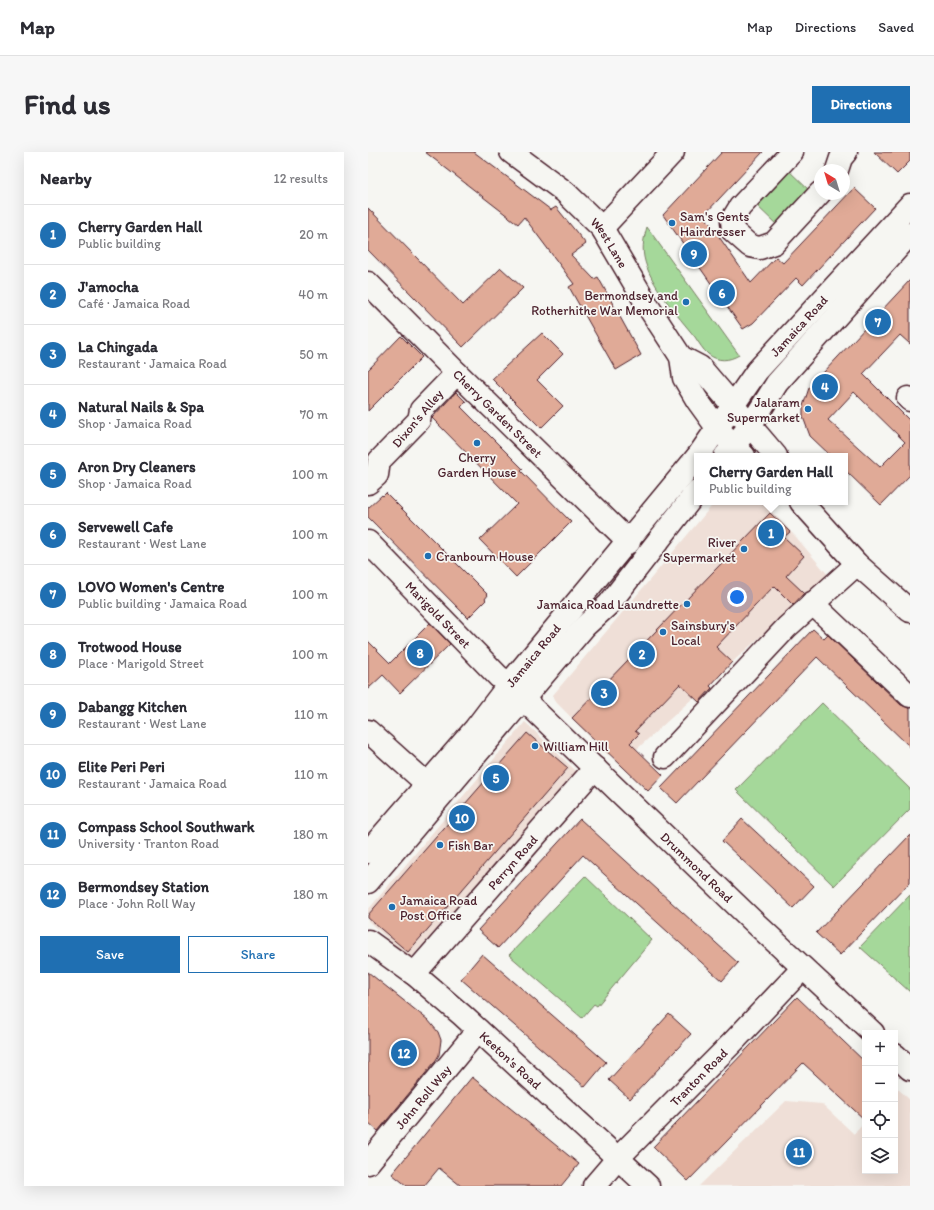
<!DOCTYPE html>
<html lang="en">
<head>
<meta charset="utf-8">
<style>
  body { margin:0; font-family:Itim,sans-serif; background:#f7f7f7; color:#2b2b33 }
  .controls { position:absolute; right:12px; bottom:12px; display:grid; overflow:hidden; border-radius:0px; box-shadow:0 4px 16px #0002 }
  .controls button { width:36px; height:36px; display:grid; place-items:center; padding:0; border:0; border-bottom:1px solid #e1e1e2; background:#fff; color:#2b2b33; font:20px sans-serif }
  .compass { position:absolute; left:446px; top:12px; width:36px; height:36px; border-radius:50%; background:#fff; box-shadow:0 4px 16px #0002; rotate:322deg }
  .you { position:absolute; left:369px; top:445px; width:14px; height:14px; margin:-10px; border:3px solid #fff; border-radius:50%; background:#1a73e8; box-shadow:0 0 0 6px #1a73e833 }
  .badge { display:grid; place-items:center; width:26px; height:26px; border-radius:50%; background:#1f6fb2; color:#fff; font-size:13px; font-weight:700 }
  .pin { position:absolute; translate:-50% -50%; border:2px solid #fff; box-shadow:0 1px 4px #0006 }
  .popup { position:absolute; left:326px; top:301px; width:154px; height:52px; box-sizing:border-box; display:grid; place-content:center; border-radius:0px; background:#fff; filter:drop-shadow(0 1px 3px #0005); font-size:13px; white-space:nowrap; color:#7c7c81 }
  .popup b { font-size:15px; color:#2b2b33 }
  .popup::after { content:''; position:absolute; left:50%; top:100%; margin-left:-8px; border:8px solid transparent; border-top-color:#fff }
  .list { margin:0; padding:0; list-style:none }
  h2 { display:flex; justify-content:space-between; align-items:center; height:52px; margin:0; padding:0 16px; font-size:17px }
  h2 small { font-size:13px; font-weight:400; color:#7c7c81 }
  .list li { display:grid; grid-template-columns:26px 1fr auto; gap:12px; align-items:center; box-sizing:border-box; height:60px; padding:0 16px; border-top:1px solid #e1e1e2 }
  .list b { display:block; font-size:15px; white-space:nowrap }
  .list p { margin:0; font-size:13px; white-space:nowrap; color:#7c7c81 }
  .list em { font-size:13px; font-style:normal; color:#7c7c81 }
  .actions { display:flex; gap:8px; padding:12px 16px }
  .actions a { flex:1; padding:9px 0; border:1px solid #1f6fb2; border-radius:0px; text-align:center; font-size:14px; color:#1f6fb2 }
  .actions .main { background:#1f6fb2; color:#fff }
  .icon { flex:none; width:22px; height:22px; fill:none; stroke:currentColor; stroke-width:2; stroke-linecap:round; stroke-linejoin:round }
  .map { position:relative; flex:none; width:542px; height:1034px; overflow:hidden; border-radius:0px }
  header { display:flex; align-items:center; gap:24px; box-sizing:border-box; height:56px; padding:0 20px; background:#fff; border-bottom:1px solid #e1e1e2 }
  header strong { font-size:19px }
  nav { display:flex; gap:22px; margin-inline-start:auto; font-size:14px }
  .intro { display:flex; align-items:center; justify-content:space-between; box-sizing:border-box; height:96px; padding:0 24px }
  h1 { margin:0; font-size:28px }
  .button { padding:10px 18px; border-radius:0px; background:#1f6fb2; color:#fff; font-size:14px; font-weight:700 }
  main { display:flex; gap:24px; padding:0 24px }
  aside { flex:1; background:#fff; border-radius:0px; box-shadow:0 4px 16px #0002 }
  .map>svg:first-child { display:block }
  .built { fill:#efdfd7 }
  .green { fill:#a5d89a; stroke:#787c62 }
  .building { fill:#e0aa97; stroke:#4a1f2b; fill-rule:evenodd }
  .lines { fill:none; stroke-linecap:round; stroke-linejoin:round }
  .minor-casing { stroke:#4a1f2b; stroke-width:25 }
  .major-casing { stroke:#4a1f2b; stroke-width:25 }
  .minor { stroke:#f6f6f2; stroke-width:22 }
  .major { stroke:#f6f6f2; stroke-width:22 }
  .poi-dot { fill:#1f6fb2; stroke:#f6f6f2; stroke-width:1.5 }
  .labels { text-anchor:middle; stroke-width:3.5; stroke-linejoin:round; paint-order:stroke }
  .poi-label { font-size:13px; fill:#4a1f2b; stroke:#f6f6f2; text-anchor:start }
  .street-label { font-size:13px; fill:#4a1f2b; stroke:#f6f6f2 }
</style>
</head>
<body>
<header>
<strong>Map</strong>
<nav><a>Map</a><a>Directions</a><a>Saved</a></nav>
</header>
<div class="intro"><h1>Find us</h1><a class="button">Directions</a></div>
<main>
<aside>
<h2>Nearby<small>12 results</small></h2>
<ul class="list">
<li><span class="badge">1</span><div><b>Cherry Garden Hall</b><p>Public building</p></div><em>20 m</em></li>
<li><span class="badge">2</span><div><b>J'amocha</b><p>Café · Jamaica Road</p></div><em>40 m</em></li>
<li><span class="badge">3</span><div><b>La Chingada</b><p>Restaurant · Jamaica Road</p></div><em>50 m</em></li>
<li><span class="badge">4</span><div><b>Natural Nails &amp; Spa</b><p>Shop · Jamaica Road</p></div><em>70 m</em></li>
<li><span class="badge">5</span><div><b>Aron Dry Cleaners</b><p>Shop · Jamaica Road</p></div><em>100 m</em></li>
<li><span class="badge">6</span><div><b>Servewell Cafe</b><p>Restaurant · West Lane</p></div><em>100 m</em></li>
<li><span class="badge">7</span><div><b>LOVO Women's Centre</b><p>Public building · Jamaica Road</p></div><em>100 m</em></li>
<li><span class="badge">8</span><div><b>Trotwood House</b><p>Place · Marigold Street</p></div><em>100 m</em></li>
<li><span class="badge">9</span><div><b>Dabangg Kitchen</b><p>Restaurant · West Lane</p></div><em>110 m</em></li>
<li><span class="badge">10</span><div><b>Elite Peri Peri</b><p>Restaurant · Jamaica Road</p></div><em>110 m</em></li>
<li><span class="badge">11</span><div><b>Compass School Southwark</b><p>University · Tranton Road</p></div><em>180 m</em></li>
<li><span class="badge">12</span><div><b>Bermondsey Station</b><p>Place · John Roll Way</p></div><em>180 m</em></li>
</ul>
<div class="actions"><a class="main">Save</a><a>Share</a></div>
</aside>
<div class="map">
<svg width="542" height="1034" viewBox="0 0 542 1034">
  <rect width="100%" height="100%" fill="#f6f6f2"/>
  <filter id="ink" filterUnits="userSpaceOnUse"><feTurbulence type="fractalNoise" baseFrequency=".025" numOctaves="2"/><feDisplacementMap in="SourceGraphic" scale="8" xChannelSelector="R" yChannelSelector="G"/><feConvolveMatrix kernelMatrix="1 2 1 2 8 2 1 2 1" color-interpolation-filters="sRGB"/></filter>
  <g filter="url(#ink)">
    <path class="built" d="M 347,350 L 394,350 L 428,385 L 460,423 L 258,607 L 247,597 L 240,603 L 186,548 L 185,543 Z
      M 157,570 L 209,620 L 42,807 L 0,769 L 0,758 Z
      M 529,936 L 542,948 L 542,1034 L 331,1034 L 418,949 L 454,952 L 486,982 L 497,970 L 497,1019 L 527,1019 L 527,938 Z"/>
    <path class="green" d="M 416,14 L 445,42 L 412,76 L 383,48 Z
      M 279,75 L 371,203 C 361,209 350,210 340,202 C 335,198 331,191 327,185 C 310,164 281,132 276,105 C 274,94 276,85 279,75 Z
      M 454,551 L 542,637 L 542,657 L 466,734 L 368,638 Z
      M 217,724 L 284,788 L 229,854 L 226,852 L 214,866 L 141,803 Z
      M 542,743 L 542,840 L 492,795 Z"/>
    <path class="building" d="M 57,0 L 106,0 L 183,58 L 188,55 L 218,92 L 203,103 L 226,127 L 230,125 L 273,203 L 248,218 L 201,135 L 206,132 L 156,65 L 150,72 Z
      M 354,0 L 395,0 L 336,63 L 383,131 L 408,105 L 415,111 L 486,36 L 507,56 L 435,133 L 428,126 L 385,171 L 375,177 L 295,63 Z
      M 506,0 L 542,0 L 542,9 L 529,22 Z
      M 0,56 L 95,153 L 133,116 L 155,136 L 95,195 L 0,98 Z
      M 542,128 L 542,192 L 532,183 L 495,222 L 542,269 L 542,323 L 513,353 L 477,318 L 477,304 L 463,304 L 442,284 L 435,265 L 435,254 L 441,236 ZM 486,240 L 537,290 L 512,315 L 460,268 Z
      M 174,181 L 195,202 L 169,228 L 195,254 L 173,276 L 124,227 Z
      M 33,184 L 54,205 L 0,259 L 0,218 Z
      M 88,240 L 98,250 L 93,255 L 155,317 L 153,319 L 203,370 L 148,425 L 112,388 L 149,352 L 64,266 Z
      M 18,341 L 120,443 L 117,447 L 118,448 L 100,466 L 0,365 L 0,356 L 14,343 L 15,344 Z
      M 402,361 L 422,380 L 416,385 L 436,404 L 418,424 L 436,441 L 425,453 L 406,434 L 348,495 L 364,510 L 342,534 L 344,536 L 331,550 L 312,532 L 267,579 L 271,582 L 262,591 L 295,623 L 280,639 L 204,566 Z
      M 62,471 L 82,492 L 32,541 L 15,523 L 0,537 L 0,489 L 22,511 Z
      M 445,477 L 456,487 L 460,483 L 533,553 L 542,556 L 542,595 L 449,505 L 309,651 L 293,636 Z
      M 159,581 L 200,616 L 40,800 L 0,766 L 0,763 Z
      M 212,667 L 370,811 L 354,829 L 215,703 L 130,796 L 110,778 Z
      M 374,667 L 446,734 L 425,756 L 354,689 Z
      M 542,683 L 542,730 L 472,803 L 448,781 Z
      M 114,802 L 238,910 L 217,935 L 93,827 Z
      M 0,820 L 60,868 L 70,880 L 73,888 L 71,903 L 66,911 L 10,979 L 0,970 Z
      M 429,845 L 497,910 L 497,968 L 435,911 L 320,1029 L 285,995 Z
      M 301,862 L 323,882 L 262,947 L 241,928 Z
      M 104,925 L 211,1012 L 193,1034 L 93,1034 L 71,1016 L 56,1034 L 39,1034 L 24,1022 Z"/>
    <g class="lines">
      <g class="minor-casing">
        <g id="minor">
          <path id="s1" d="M 143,0 L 197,40 L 234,76 L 281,156 L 313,205 L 332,215 L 408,304"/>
          <path d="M 424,0 L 372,55 L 364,68 L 365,79 L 382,94 L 392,96 L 406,91 L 452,41"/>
          <path d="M 469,18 L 473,6 L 478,0"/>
          <path d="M 234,76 L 305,0"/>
          <path id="s2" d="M 0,131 L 89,221 L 261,390"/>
          <path d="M 313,205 L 316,226 L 329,248 L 350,277 L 376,304"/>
          <path d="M 540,246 L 542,248"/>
          <path d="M 0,331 L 9,323 L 11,309 L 51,268 L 53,258 L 89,221"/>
          <path d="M 433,350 L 489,412 L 542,459"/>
          <path id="s3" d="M 0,390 L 131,525 L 142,531"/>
          <path d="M 444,451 L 542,544"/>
          <path id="s4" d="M 155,547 L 384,768 L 505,881"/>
          <path d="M 0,579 L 59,632"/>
          <path d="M 297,605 L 419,475 L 489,412"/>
          <path id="s5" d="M 0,789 L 46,822 L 94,863 L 280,1034"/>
          <path id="s6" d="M 46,822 L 227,616"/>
          <path d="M 527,903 L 542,917"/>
          <path id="s7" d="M 0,1011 L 110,878"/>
          <path id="s8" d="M 226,1034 L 250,1006 L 366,889 L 435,816"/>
        </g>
      </g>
      <g class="major-casing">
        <g id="major">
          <path id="s9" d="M 330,304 L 389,219 L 542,53"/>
          <path d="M 357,304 L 382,274 L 409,231 L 542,82"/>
          <path id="s10" d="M 0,700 L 107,577 L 142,531 L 329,305"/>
          <path d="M 0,730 L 217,474 L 241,452 L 329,339"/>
        </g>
      </g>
      <use href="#minor" class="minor"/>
      <use href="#major" class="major"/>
    </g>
  </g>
  <g class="poi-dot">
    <circle cx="304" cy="71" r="4"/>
    <circle cx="318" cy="150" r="4"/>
    <circle cx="440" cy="257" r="4"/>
    <circle cx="109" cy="291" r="4"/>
    <circle cx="376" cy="397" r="4"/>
    <circle cx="60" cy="404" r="4"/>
    <circle cx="319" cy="452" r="4"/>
    <circle cx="295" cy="480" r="4"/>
    <circle cx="167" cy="594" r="4"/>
    <circle cx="72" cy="693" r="4"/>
    <circle cx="24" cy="755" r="4"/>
  </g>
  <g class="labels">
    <g class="poi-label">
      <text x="312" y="69">Sam's Gents<tspan x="312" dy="15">Hairdresser</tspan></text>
      <text x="310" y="148" text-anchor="end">Bermondsey and<tspan x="310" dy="15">Rotherhithe War Memorial</tspan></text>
      <text x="432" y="255" text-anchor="end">Jalaram<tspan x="432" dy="15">Supermarket</tspan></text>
      <text x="109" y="310" text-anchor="middle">Cherry<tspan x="109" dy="15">Garden House</tspan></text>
      <text x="368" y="395" text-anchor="end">River<tspan x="368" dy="15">Supermarket</tspan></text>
      <text x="68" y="409">Cranbourn House</text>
      <text x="311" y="457" text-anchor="end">Jamaica Road Laundrette</text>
      <text x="303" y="478">Sainsbury's<tspan x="303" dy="15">Local</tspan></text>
      <text x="175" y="599">William Hill</text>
      <text x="80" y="698">Fish Bar</text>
      <text x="32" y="753">Jamaica Road<tspan x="32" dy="15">Post Office</tspan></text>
    </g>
    <g class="street-label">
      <text dy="5" stroke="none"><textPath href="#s1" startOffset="135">West Lane</textPath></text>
      <text dy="5" stroke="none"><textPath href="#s9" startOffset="165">Jamaica Road</textPath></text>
      <text dy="5" stroke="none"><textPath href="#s2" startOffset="184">Cherry Garden Street</textPath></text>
      <text transform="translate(49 266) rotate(-50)" y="5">Dixon's Alley</text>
      <text dy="5" stroke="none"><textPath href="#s3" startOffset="101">Marigold Street</textPath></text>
      <text dy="5" stroke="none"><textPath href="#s10" startOffset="257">Jamaica Road</textPath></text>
      <text dy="5" stroke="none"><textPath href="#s6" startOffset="149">Perryn Road</textPath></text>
      <text dy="5" stroke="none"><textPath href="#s4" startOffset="242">Drummond Road</textPath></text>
      <text dy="5" stroke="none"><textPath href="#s5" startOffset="186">Keeton's Road</textPath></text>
      <text dy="5" stroke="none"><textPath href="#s8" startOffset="151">Tranton Road</textPath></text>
      <text dy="5" stroke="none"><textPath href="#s7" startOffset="86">John Roll Way</textPath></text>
    </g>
  </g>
</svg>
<div class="controls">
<button>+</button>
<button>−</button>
<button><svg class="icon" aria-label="locate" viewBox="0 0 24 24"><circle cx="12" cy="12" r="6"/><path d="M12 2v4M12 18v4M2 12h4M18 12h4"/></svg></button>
<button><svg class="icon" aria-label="layers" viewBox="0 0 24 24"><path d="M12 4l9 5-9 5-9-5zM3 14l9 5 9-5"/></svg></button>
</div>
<svg class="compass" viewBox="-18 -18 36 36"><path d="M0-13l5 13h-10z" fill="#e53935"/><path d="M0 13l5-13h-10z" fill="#7c7c81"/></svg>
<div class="you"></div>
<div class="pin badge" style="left:403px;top:381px">1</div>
<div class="popup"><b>Cherry Garden Hall</b>Public building</div>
<div class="pin badge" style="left:274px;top:502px">2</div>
<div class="pin badge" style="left:236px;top:541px">3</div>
<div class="pin badge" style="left:457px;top:235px">4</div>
<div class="pin badge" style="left:128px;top:626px">5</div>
<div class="pin badge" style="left:354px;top:141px">6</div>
<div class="pin badge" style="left:510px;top:170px">7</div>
<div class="pin badge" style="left:52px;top:501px">8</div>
<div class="pin badge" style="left:326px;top:102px">9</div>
<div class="pin badge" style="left:94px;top:666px">10</div>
<div class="pin badge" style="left:431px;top:1000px">11</div>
<div class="pin badge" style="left:36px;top:901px">12</div>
</div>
</main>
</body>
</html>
